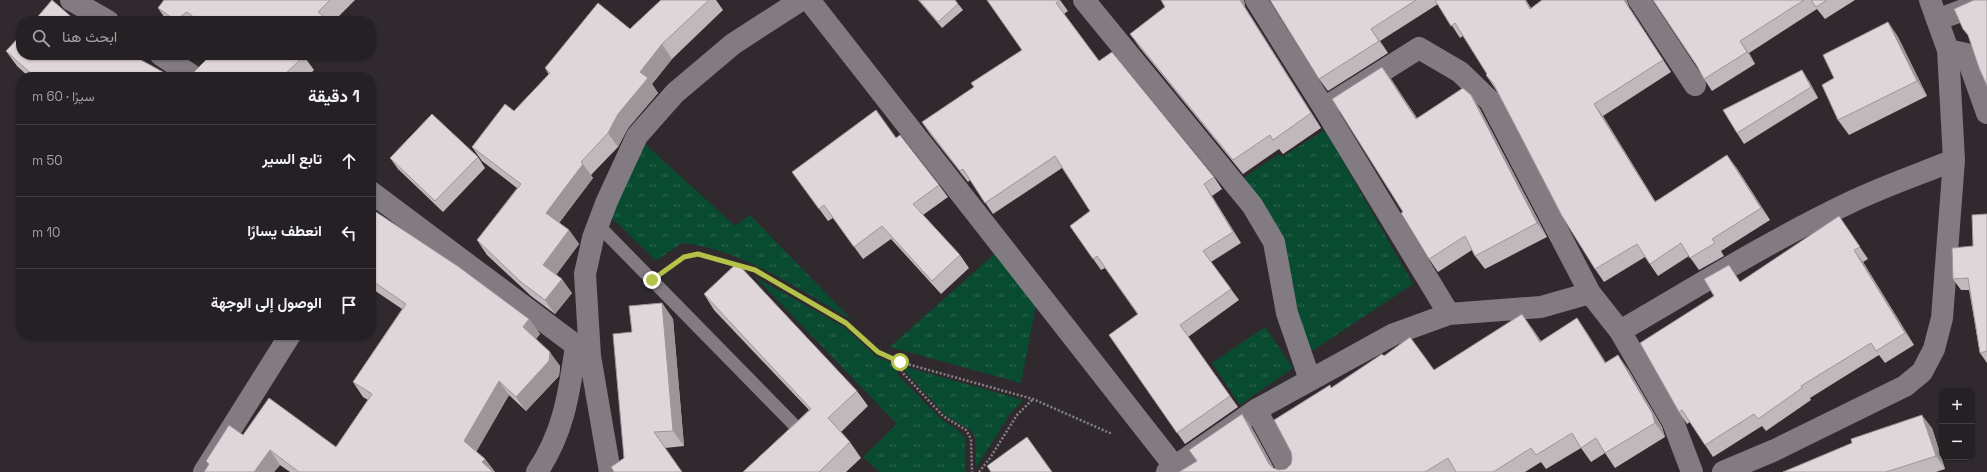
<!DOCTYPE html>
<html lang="ar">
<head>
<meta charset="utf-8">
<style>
  body { margin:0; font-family:"Space Grotesk",Vazirmatn,sans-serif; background:#302d30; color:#f1f3f6; direction:rtl }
  .controls { position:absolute; right:12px; bottom:12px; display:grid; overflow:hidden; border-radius:8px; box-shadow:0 1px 3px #0004 }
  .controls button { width:36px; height:36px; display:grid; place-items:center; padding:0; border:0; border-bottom:1px solid #413e41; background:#242023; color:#f1f3f6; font:20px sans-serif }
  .stop { position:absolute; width:12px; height:12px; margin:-9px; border:3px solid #b4c24a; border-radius:50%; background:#fff }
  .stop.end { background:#b4c24a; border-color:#fff; box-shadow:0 1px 4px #0008 }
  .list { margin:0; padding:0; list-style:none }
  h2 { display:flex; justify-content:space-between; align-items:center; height:52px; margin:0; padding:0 16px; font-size:17px }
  h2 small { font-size:13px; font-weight:400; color:#a3a3a6 }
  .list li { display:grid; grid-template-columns:26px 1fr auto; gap:12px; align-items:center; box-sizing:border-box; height:72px; padding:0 16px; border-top:1px solid #413e41 }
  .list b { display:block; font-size:15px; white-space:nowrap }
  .list em { font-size:13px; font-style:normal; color:#a3a3a6 }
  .icon { flex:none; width:22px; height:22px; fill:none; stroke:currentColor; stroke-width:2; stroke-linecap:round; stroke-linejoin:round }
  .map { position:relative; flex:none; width:1987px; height:472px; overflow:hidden; direction:ltr }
  .search { position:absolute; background:#242023; box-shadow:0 1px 3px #0004; left:16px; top:16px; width:360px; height:44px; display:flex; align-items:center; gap:10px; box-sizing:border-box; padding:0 14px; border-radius:16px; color:#a3a3a6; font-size:15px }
  .panel { position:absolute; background:#242023; box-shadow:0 1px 3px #0004; left:16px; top:72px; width:360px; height:268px; border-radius:16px; direction:rtl }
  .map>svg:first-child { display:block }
  .grass { fill:url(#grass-tufts) }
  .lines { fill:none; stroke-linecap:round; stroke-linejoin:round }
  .path { stroke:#858185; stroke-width:2.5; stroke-dasharray:2 2; stroke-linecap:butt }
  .lane { stroke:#827b81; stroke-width:13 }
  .street { stroke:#827b81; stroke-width:22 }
  .wall { fill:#c0b8bb }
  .shaded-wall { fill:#9c9699 }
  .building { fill:#dfd6da; stroke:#9c9699 }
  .route { stroke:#b4c24a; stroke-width:5 }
</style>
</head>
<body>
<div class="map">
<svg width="1987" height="472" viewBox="0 0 1987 472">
  <defs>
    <pattern id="grass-tufts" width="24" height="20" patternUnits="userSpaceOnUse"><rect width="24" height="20" fill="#094b31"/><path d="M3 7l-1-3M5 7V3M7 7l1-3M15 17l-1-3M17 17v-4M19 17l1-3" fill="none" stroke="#2d654f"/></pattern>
  </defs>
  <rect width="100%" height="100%" fill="#302a2f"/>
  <path class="grass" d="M 1325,130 L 1413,284 L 1309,353 L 1275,221 L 1242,179 L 1279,154 L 1282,157 Z
    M 645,144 L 735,226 L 750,215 L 852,320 C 799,290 745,250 682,243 L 656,261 L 612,218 L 618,197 Z
    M 998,251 L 1037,299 L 1021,383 L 890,347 Z
    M 755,277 L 844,327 L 877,357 L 896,365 L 897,374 L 940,418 L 960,432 L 965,438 L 965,472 L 880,472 L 863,457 L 897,424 Z
    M 1265,327 L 1293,368 L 1240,405 L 1212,363 Z
    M 906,367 L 1023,400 L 1009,415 L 976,468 L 975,438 L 972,431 L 945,415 L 905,371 Z"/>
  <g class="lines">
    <path class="path" d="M 670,266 L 684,257 L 699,254 L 755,270 L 846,323 L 878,352 L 900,362 L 1033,399 L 1112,434
      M 900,362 L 902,372 L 943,416 L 966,430 L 971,439 L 972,472
      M 979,472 L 990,458 L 1017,415 L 1033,399"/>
    <path class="lane" d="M 598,225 L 801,432"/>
    <path class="street" d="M 71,0 L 108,21
      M 809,0 L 1175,467
      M 1084,0 L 1252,205 L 1274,242 L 1287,313 L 1310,380
      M 1256,0 L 1324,108 L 1449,314
      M 1639,0 L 1695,85
      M 1937,20 L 1987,1
      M 1948,50 L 1966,54 L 1987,113
      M 161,55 L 194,77
      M 1324,108 L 1419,48 L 1460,72 L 1490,101 L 1590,293 L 1620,331 L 1673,422 L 1692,472
      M 371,192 L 590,356
      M 1620,331 C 1696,287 1771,240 1851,202 C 1884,186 1920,174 1954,160
      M 1256,410 L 1290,472
      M 204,472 L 290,335
      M 537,472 C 564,432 569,393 576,346
      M 610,472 L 590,356 L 585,274 L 593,238 L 607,201 L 637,136 L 675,93 L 733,44 L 801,0
      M 1167,472 L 1256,410 L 1394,334 L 1449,314 L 1541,307 L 1590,293
      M 1723,472 L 1775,450 L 1905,386 L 1922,372 L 1934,349 L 1942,318 L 1954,160 L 1948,50 L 1930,0"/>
  </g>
  <path class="wall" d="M 164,0 L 355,0 L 334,21 L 167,21 L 158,8 Z
    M 661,0 L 716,0 L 723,10 L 672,59 L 652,84 L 658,93 L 628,128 L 618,147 L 591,175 L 593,178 L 559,223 L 569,230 L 579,244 L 556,275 L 572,293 L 555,314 L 531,296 L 487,255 L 477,240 L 517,188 L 482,161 L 472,147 L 514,111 L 549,75 L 545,68 L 630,29 Z
    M 918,0 L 955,0 L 963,10 L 942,28 Z
    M 987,0 L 1060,0 L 1068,11 L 1064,14 L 1099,61 L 1214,177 L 1222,189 L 1212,196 L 1241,243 L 1211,262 L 1239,300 L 1188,337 L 1238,407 L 1185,444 L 1109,335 L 1138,315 L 1105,268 L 1101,270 L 1070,226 L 1090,211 L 1062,168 L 993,214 L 970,180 L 968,182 L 930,134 L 922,122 L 974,87 L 1022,50 Z
    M 1244,0 L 1245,7 L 1321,128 L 1283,154 L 1279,149 L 1243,174 L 1140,48 L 1130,34 L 1165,7 Z
    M 1270,0 L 1526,0 L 1531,8 L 1627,1 L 1629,7 L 1671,72 L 1603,116 L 1655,201 L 1736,167 L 1770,220 L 1721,251 L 1724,256 L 1699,270 L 1689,256 L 1658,276 L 1645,257 L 1604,282 L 1595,269 L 1496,90 L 1486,75 L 1487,74 L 1463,36 L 1460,38 L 1438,4 L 1380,41 L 1388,53 L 1328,91 L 1319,79 Z
    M 1653,0 L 1855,0 L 1825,19 L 1817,9 L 1749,53 L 1755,64 L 1712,91 L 1704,79 L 1697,66 Z
    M 1888,22 L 1898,37 L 1927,96 L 1849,135 L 1838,120 L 1834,78 Z
    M 6,51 L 172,77 L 29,77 L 17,66 Z
    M 211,55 L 310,55 L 306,59 L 314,70 L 307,77 L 189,77 Z
    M 1382,67 L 1417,118 L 1471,95 L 1480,109 L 1547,237 L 1485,269 L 1475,256 L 1472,250 L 1438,272 L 1429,259 L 1403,212 Z
    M 1809,81 L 1818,98 L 1744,144 L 1737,133 Z
    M 896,138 L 939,185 L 948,197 L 923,215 L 960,255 L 969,268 L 941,294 L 891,239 L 863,259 L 833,218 L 828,221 L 792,172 Z
    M 478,157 L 485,168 L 443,212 L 398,169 L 390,158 Z
    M 371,212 L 529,319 L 540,334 L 536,339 L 560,366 L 559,376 L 526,411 L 509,395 L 476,451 L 485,459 L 495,472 L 290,472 L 280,465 L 274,472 L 204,472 L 209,465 L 206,461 L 243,435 L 336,447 L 368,400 L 363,397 L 353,382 L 402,309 L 371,288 Z
    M 1987,214 L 1987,363 L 1980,353 L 1969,290 L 1961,290 L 1953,279 L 1973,246 Z
    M 1839,216 L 1868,259 L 1863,262 L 1914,345 L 1885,363 L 1879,355 L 1810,398 L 1811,400 L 1766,431 L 1762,426 L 1713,457 L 1690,422 L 1687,424 L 1679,412 L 1741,282 Z
    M 704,294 L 857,391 L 868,406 L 841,432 L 850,442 L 861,458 L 846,472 L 743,472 L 809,410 L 714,310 Z
    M 662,303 L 673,319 L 684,446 L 665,448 L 624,458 L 632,332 Z
    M 1577,318 L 1587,333 L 1606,363 L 1628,369 L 1662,427 L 1665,437 L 1615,468 L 1605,453 L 1591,462 L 1581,448 L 1546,469 L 1541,462 L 1525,472 L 1179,472 L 1197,461 L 1242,414 L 1252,428 L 1274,468 L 1279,470 L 1286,469 L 1291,464 L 1292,458 L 1291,452 L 1331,388 L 1384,356 L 1434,370 L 1532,328 L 1541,341 Z
    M 1932,428 L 1945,469 L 1936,472 L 1783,472 Z"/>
  <path class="shaded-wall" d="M 1240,0 L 1244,0 L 1245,7 L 1321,128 L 1311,113 Z
    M 1624,0 L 1627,0 L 1629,7 L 1671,72 Z
    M 1888,22 L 1898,37 L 1927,96 L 1917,81 Z
    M 1371,29 L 1380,41 L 1388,53 L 1379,41 Z
    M 1740,41 L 1749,53 L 1755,64 L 1747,52 Z
    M 662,44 L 672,59 L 652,84 L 658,93 L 628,128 L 618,147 L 608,133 L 640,72 Z
    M 1382,67 L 1392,80 L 1426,132 L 1416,119 Z
    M 1802,70 L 1809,81 L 1818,98 L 1811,87 Z
    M 1471,95 L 1480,109 L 1547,237 L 1537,223 Z
    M 1594,104 L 1603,116 L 1663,214 L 1655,202 Z
    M 1727,155 L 1736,167 L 1770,220 L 1761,208 Z
    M 583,164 L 593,178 L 556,227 L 546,213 Z
    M 1204,184 L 1212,196 L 1241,243 L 1233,232 Z
    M 569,230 L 579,244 L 553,279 L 543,265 Z
    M 1854,250 L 1863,262 L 1914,345 L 1905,333 Z
    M 562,279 L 572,293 L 555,314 L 545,300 Z
    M 662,303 L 673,319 L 684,446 L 673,431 Z
    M 1522,314 L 1532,328 L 1550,356 L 1540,342 Z
    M 1577,318 L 1587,333 L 1615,377 L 1605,363 Z
    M 529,319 L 540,334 L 533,342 L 523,327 Z
    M 550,352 L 560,366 L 559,376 L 526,411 L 516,397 Z
    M 1618,355 L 1628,369 L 1662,427 L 1665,437 L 1655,423 Z
    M 499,381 L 509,395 L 474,456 L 464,441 Z
    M 1242,414 L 1252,428 L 1276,472 L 1269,464 Z
    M 1922,415 L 1932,428 L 1945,469 L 1936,456 Z
    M 270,450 L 280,465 L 274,472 L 254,472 Z
    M 485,459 L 495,472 L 489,472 L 482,462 Z"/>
  <path class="building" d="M 52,0 L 76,21 L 34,21 Z
    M 164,0 L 330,0 L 318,12 L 324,17 L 319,21 L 199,21 L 187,12 L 175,20 L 158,8 Z
    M 661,0 L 709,0 L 662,44 L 640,72 L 648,78 L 618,114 L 608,133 L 581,162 L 583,164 L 546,213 L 569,230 L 543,265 L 562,279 L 545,300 L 521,282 L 477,240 L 521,184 L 472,147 L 505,104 L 514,111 L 550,73 L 545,68 L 598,3 L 630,29 Z
    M 919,0 L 955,0 L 958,4 L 938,22 Z
    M 987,0 L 1060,0 L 1056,3 L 1099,61 L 1112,52 L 1214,177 L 1204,184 L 1233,232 L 1203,251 L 1231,289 L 1180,325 L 1230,396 L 1177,433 L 1109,335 L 1138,314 L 1097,256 L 1093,259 L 1070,226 L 1090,211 L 1055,156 L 985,203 L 963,169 L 960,171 L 922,122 L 974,87 L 971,83 L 1022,50 Z
    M 1161,0 L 1240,0 L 1311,113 L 1273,140 L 1270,135 L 1233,160 L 1130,34 L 1165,7 Z
    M 1270,0 L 1416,0 L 1371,29 L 1379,41 L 1319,79 Z
    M 1435,0 L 1525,0 L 1530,9 L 1542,0 L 1624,0 L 1663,60 L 1594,104 L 1655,202 L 1727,155 L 1761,208 L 1712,239 L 1715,243 L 1690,258 L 1681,243 L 1650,264 L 1637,244 L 1595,269 L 1562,216 L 1493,83 L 1486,75 L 1487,74 L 1455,23 L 1451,26 Z
    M 1653,0 L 1804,0 L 1740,41 L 1747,52 L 1704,79 L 1697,66 Z
    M 1811,0 L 1827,0 L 1816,7 Z
    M 1974,0 L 1987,0 L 1987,86 L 1979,68 L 1968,35 L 1963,29 L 1954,9 Z
    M 1888,22 L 1917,81 L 1838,120 L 1822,85 L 1834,78 L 1823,55 Z
    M 21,35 L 21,55 L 132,55 L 172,77 L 35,77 L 6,51 Z
    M 211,55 L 303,55 L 304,56 L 282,77 L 189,77 Z
    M 1382,67 L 1416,119 L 1463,88 L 1471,95 L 1537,223 L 1475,256 L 1465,236 L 1429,259 L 1401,213 L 1403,212 L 1332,99 Z
    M 1802,70 L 1811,87 L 1737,133 L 1723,110 Z
    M 876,110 L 896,138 L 900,135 L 939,185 L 913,204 L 960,255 L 932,281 L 882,226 L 854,247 L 824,205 L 819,209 L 792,172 Z
    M 432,114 L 478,157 L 435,201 L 390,158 Z
    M 373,210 L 459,267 L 529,319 L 523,327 L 550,352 L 549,361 L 516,397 L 499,381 L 464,441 L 485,459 L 482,462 L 493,472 L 299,472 L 270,450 L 254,472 L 204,472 L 209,464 L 206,461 L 229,425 L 243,435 L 269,398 L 336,447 L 372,394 L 353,382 L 406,304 L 371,280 L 371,212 Z
    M 1987,214 L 1987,351 L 1980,353 L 1968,278 L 1953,279 L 1952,248 L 1973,246 L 1972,215 Z
    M 1839,216 L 1860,247 L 1854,250 L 1905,333 L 1876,351 L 1871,343 L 1801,386 L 1802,388 L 1758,419 L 1754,414 L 1705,445 L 1682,410 L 1679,412 L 1640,343 L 1714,296 L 1704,279 L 1729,265 L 1740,282 Z
    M 737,263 L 857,391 L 828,418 L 850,442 L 819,472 L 743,472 L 811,409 L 704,294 Z
    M 662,303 L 673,431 L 654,432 L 682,472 L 614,472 L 611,467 L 624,458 L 613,334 L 632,332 L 629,306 Z
    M 1522,314 L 1540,342 L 1577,318 L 1605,363 L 1618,355 L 1652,413 L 1655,423 L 1605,453 L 1596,438 L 1581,448 L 1572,433 L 1536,455 L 1531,448 L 1493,472 L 1456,472 L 1448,458 L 1425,472 L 1179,472 L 1197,461 L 1189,450 L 1242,414 L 1269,464 L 1273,468 L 1279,470 L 1286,469 L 1291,464 L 1292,458 L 1291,452 L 1274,420 L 1330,385 L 1331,388 L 1382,354 L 1384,356 L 1410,337 L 1434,370 Z
    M 1922,415 L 1936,456 L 1886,472 L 1783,472 L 1852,443 L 1851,439 Z
    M 1027,437 L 1052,472 L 991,472 L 987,466 Z"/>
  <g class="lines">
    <path class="route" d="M 652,280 L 684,257 L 698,254 L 755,270 L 846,323 L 878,352 L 900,362"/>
  </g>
</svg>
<div class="controls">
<button>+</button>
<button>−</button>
</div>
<div class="stop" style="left:900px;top:362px"></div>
<div class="stop end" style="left:652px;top:280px"></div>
<div class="search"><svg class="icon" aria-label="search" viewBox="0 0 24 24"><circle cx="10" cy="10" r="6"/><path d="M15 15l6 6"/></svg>ابحث هنا</div>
<section class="panel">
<h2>1 دقيقة<small>سيرًا · 60 m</small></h2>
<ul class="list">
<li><svg class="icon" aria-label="ahead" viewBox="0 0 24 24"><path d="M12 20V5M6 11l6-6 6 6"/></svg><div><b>تابع السير</b></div><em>50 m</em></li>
<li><svg class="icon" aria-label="left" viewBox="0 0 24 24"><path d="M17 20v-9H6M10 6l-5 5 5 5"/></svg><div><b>انعطف يسارًا</b></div><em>10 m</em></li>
<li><svg class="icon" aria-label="arrive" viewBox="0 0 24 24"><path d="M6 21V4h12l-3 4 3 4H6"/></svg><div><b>الوصول إلى الوجهة</b></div></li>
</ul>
</section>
</div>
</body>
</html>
